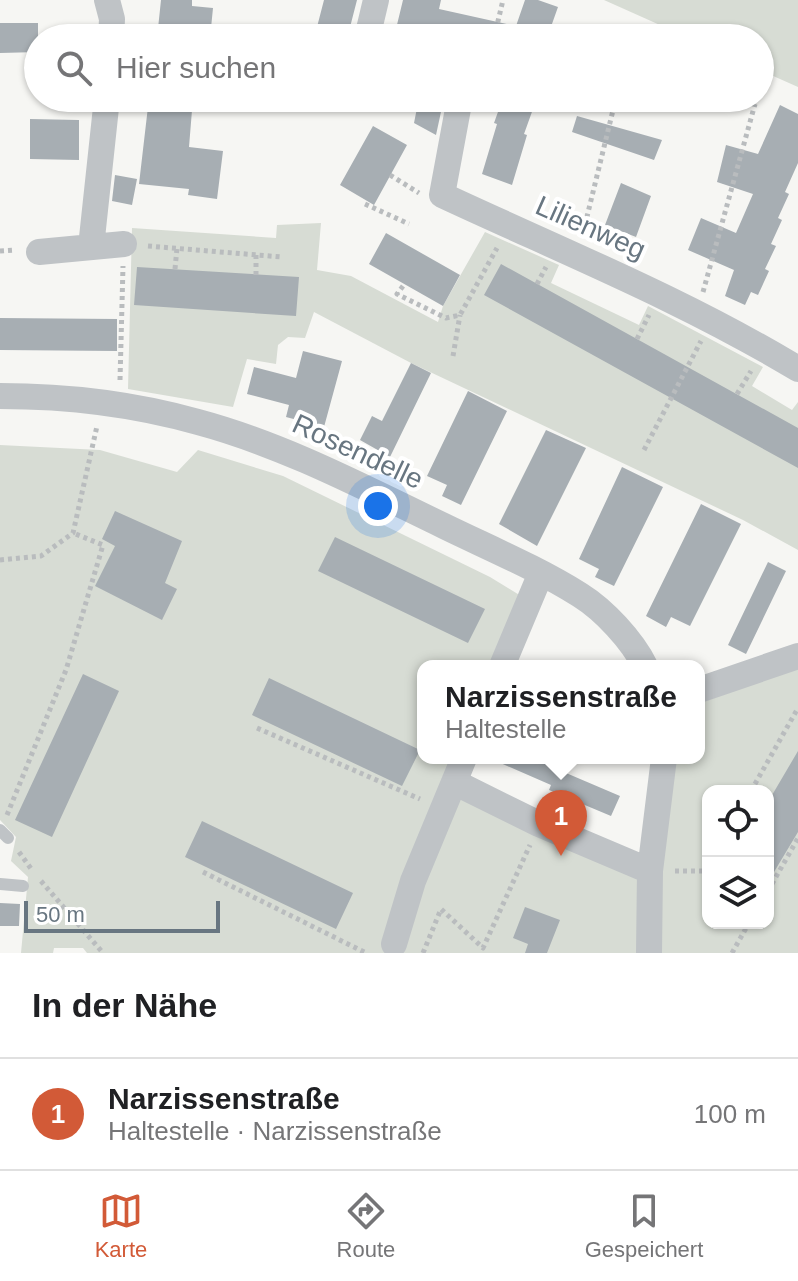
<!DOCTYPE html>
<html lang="de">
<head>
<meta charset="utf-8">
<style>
  body { margin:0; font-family:Arial,sans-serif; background:#f2f2f2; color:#202124 }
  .controls { position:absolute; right:24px; bottom:24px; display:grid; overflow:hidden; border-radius:16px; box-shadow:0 2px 6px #0004 }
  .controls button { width:72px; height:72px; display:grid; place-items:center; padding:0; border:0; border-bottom:2px solid #e0e0e0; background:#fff; color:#202124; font:40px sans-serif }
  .scale { position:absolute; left:24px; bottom:20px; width:196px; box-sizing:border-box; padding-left:8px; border:4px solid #687681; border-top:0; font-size:22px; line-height:28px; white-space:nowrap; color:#687681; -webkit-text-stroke:6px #fff; paint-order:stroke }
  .you { position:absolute; left:378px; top:506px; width:28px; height:28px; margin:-20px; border:6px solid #fff; border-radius:50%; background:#1a73e8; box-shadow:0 0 0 12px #1a73e833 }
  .badge { display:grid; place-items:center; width:52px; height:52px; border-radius:50%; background:#d25a37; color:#fff; font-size:26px; font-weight:700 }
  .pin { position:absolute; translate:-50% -66px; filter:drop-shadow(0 2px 4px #0008) }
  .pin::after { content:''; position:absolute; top:42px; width:28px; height:24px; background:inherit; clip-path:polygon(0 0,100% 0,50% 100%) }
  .popup { position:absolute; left:417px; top:660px; width:288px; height:104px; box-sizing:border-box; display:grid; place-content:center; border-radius:16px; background:#fff; filter:drop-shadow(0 2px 6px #0005); font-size:26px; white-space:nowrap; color:#757577 }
  .popup b { font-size:30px; color:#202124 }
  .popup::after { content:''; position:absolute; left:50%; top:100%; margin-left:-16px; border:16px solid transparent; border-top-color:#fff }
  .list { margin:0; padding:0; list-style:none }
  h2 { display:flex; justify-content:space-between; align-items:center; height:104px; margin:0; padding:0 32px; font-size:34px }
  h2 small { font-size:26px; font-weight:400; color:#757577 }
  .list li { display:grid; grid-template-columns:52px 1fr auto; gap:24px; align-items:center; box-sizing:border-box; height:112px; padding:0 32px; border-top:2px solid #e0e0e0 }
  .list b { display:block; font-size:30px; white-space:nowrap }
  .list p { margin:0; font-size:26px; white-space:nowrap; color:#757577 }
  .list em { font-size:26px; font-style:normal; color:#757577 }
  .icon { flex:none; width:44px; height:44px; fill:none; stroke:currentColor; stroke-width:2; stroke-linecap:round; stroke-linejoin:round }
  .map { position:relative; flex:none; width:798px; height:953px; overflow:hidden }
  .search { position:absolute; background:#fff; box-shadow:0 2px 6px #0004; left:24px; right:24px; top:24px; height:88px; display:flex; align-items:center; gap:20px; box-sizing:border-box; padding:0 28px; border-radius:44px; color:#757577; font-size:30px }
  .sheet { height:216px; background:#fff }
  nav { display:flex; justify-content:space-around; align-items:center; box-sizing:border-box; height:112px; border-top:2px solid #e0e0e0; background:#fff; font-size:22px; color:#757577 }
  nav a { display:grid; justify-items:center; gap:4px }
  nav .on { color:#d25a37 }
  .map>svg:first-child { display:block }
  .green { fill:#d7dcd4; fill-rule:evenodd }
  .building { fill:#a7aeb3 }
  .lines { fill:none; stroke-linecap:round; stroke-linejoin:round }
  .path { stroke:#b9bcbe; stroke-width:5; stroke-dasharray:4 4; stroke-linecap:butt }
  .service { stroke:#bfc3c6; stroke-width:12 }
  .minor { stroke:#bfc3c6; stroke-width:26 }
  .labels { text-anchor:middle; stroke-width:8; stroke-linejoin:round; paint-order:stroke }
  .street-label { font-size:28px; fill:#687681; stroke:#fff }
</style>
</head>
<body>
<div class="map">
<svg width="798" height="953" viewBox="0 0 798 953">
  <rect width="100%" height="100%" fill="#f6f6f3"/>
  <path class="green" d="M 604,0 L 798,0 L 798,87 L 760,70 L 760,38 L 689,38 Z
    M 321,223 L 317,270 L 351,276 L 438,322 L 443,306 L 485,232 L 559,265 L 551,283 L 639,325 L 648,306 L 763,367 L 752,386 L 792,410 L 798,402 L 798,550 L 743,520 L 411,363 L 314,312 L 305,338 L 288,337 L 278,345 L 276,364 L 247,359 L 233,407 L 128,389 L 132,228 L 276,238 L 277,225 Z
    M 0,445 L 100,450 L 177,472 L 198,450 L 283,476 L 490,577 L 526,599 L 497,666 L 423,666 L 423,758 L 458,758 L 447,785 L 652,880 L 669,758 L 699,758 L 699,692 L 798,656 L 798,953 L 87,953 L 83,948 L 54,948 L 53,953 L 21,953 L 28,877 L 11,861 L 16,837 L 0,820 ZM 708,791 L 768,791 L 768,923 L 708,923 Z"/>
  <path class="building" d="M 161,0 L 192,0 L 192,6 L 213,8 L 210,38 L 157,38 Z
    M 324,0 L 357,0 L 348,35 L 317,27 Z
    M 403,0 L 441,0 L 439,9 L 516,26 L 525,0 L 538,0 L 558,7 L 547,38 L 414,38 L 395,33 Z
    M 0,23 L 38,23 L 38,52 L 0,53 Z
    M 149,98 L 193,98 L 189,147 L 223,151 L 217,199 L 188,195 L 189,189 L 139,184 Z
    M 419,98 L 444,98 L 436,135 L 414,123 Z
    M 503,98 L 534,98 L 530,108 L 533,109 L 524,134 L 527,135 L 512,185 L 482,174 L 497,124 L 494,123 Z
    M 780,105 L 798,114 L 798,163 L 785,192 L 789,194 L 778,218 L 782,220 L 771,244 L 776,246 L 765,269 L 769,271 L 758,295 L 751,292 L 745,305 L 725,296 L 734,270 L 688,250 L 701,218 L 736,233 L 753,194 L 717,182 L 726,145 L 758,154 Z
    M 577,116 L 662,140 L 654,160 L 572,132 Z
    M 30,119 L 79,120 L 79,160 L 30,159 Z
    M 373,126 L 407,145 L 374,205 L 340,185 Z
    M 115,175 L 137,179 L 132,205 L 112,201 Z
    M 621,183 L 651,196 L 636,237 L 605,225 Z
    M 386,233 L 460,275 L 443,306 L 369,264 Z
    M 501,264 L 798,428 L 798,468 L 484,295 Z
    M 137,267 L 299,277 L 296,316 L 134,305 Z
    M 0,318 L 117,319 L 117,351 L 0,350 Z
    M 303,351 L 342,361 L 324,427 L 286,417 L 289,405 L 247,394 L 254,367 L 296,378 Z
    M 411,363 L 431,373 L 390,457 L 360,440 L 372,416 L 382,421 Z
    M 468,391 L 507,411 L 461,505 L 442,496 L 447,485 L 427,476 Z
    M 546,430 L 586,448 L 537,546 L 499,524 Z
    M 622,467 L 663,487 L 614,586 L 595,577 L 599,569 L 579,559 Z
    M 701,504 L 741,524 L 690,626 L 671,617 L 666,627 L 646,616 Z
    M 115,511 L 182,541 L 165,583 L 177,589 L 162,620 L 95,586 L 115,546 L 102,539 Z
    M 335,537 L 485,609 L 468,643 L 318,571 Z
    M 768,562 L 786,571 L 746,654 L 728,645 Z
    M 83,674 L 119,691 L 52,837 L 15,820 Z
    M 269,678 L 420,750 L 402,786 L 252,715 Z
    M 798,751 L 798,832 L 768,882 L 768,802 Z
    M 489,758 L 564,758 L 559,770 L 620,796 L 611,816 L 549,790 L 551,785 Z
    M 202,821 L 353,893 L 336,929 L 185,857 Z
    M 0,903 L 20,904 L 19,926 L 0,926 Z
    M 525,907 L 560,920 L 547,953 L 525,953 L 528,944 L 513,938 Z"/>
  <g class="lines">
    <path class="path" d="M 494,38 L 503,0
      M 390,175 L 419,193
      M 365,204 L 409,224
      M 583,233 L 616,98
      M 148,246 L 282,257
      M 0,251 L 15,250
      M 256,255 L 256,275
      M 175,269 L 177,248
      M 537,284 L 546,267
      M 403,286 L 397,294 L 446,318 L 460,315 L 497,248
      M 703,292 L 755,104
      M 637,339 L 649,315
      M 453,356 L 460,315
      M 120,380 L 123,266
      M 737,394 L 751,371
      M 644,450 L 701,341
      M 0,560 L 41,556 L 73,533 L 97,426
      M 257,728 L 420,799
      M 751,791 L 798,708
      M 7,815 L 66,670 L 103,545 L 73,533
      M 19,852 L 32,870
      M 675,871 L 705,871 L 708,867
      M 203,872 L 366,953
      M 41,881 L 103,953
      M 768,891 L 798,838
      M 423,953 L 441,909 L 483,948 L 530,845
      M 732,953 L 749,923"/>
    <path class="service" d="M 0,830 L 8,838
      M 0,884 L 23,886"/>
    <path class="minor" d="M 107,0 L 112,19 L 111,38
      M 367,38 L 376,0
      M 460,98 L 442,195 C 562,251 684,300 798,369
      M 91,247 L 107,98
      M 39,252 L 124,244
      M 0,396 C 66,396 134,404 198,422 C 284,445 365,488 444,526 C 489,548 537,568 580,595 C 604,610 632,640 645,666
      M 502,666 L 541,573
      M 699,690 L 798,656
      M 454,782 L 539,824 L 650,871
      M 394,944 L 413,881 L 464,758
      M 649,953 L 650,871 L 664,758"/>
  </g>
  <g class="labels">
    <g class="street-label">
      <text transform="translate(591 227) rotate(24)" y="10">Lilienweg</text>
      <text transform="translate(358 451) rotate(25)" y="10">Rosendelle</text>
    </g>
  </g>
</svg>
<div class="controls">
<button><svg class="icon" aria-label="locate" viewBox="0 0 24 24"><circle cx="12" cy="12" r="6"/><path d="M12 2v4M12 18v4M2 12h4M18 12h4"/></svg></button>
<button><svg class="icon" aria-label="layers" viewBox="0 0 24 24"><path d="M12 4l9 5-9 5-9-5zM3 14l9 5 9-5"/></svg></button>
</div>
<div class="scale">50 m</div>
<div class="you"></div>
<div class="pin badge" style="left:561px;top:856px">1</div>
<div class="popup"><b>Narzissenstraße</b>Haltestelle</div>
<div class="search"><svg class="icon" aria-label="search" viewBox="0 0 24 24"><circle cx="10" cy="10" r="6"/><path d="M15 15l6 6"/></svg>Hier suchen</div>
</div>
<section class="sheet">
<h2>In der Nähe<small></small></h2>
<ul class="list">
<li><span class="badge">1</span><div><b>Narzissenstraße</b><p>Haltestelle · Narzissenstraße</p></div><em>100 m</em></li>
</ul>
</section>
<nav>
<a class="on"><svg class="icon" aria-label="map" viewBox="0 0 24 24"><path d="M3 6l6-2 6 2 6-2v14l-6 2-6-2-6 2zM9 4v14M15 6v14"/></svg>Karte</a>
<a><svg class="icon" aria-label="directions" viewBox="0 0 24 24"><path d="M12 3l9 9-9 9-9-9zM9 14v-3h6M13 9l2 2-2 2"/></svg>Route</a>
<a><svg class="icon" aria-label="saved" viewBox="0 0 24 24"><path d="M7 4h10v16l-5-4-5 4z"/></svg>Gespeichert</a>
</nav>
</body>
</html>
